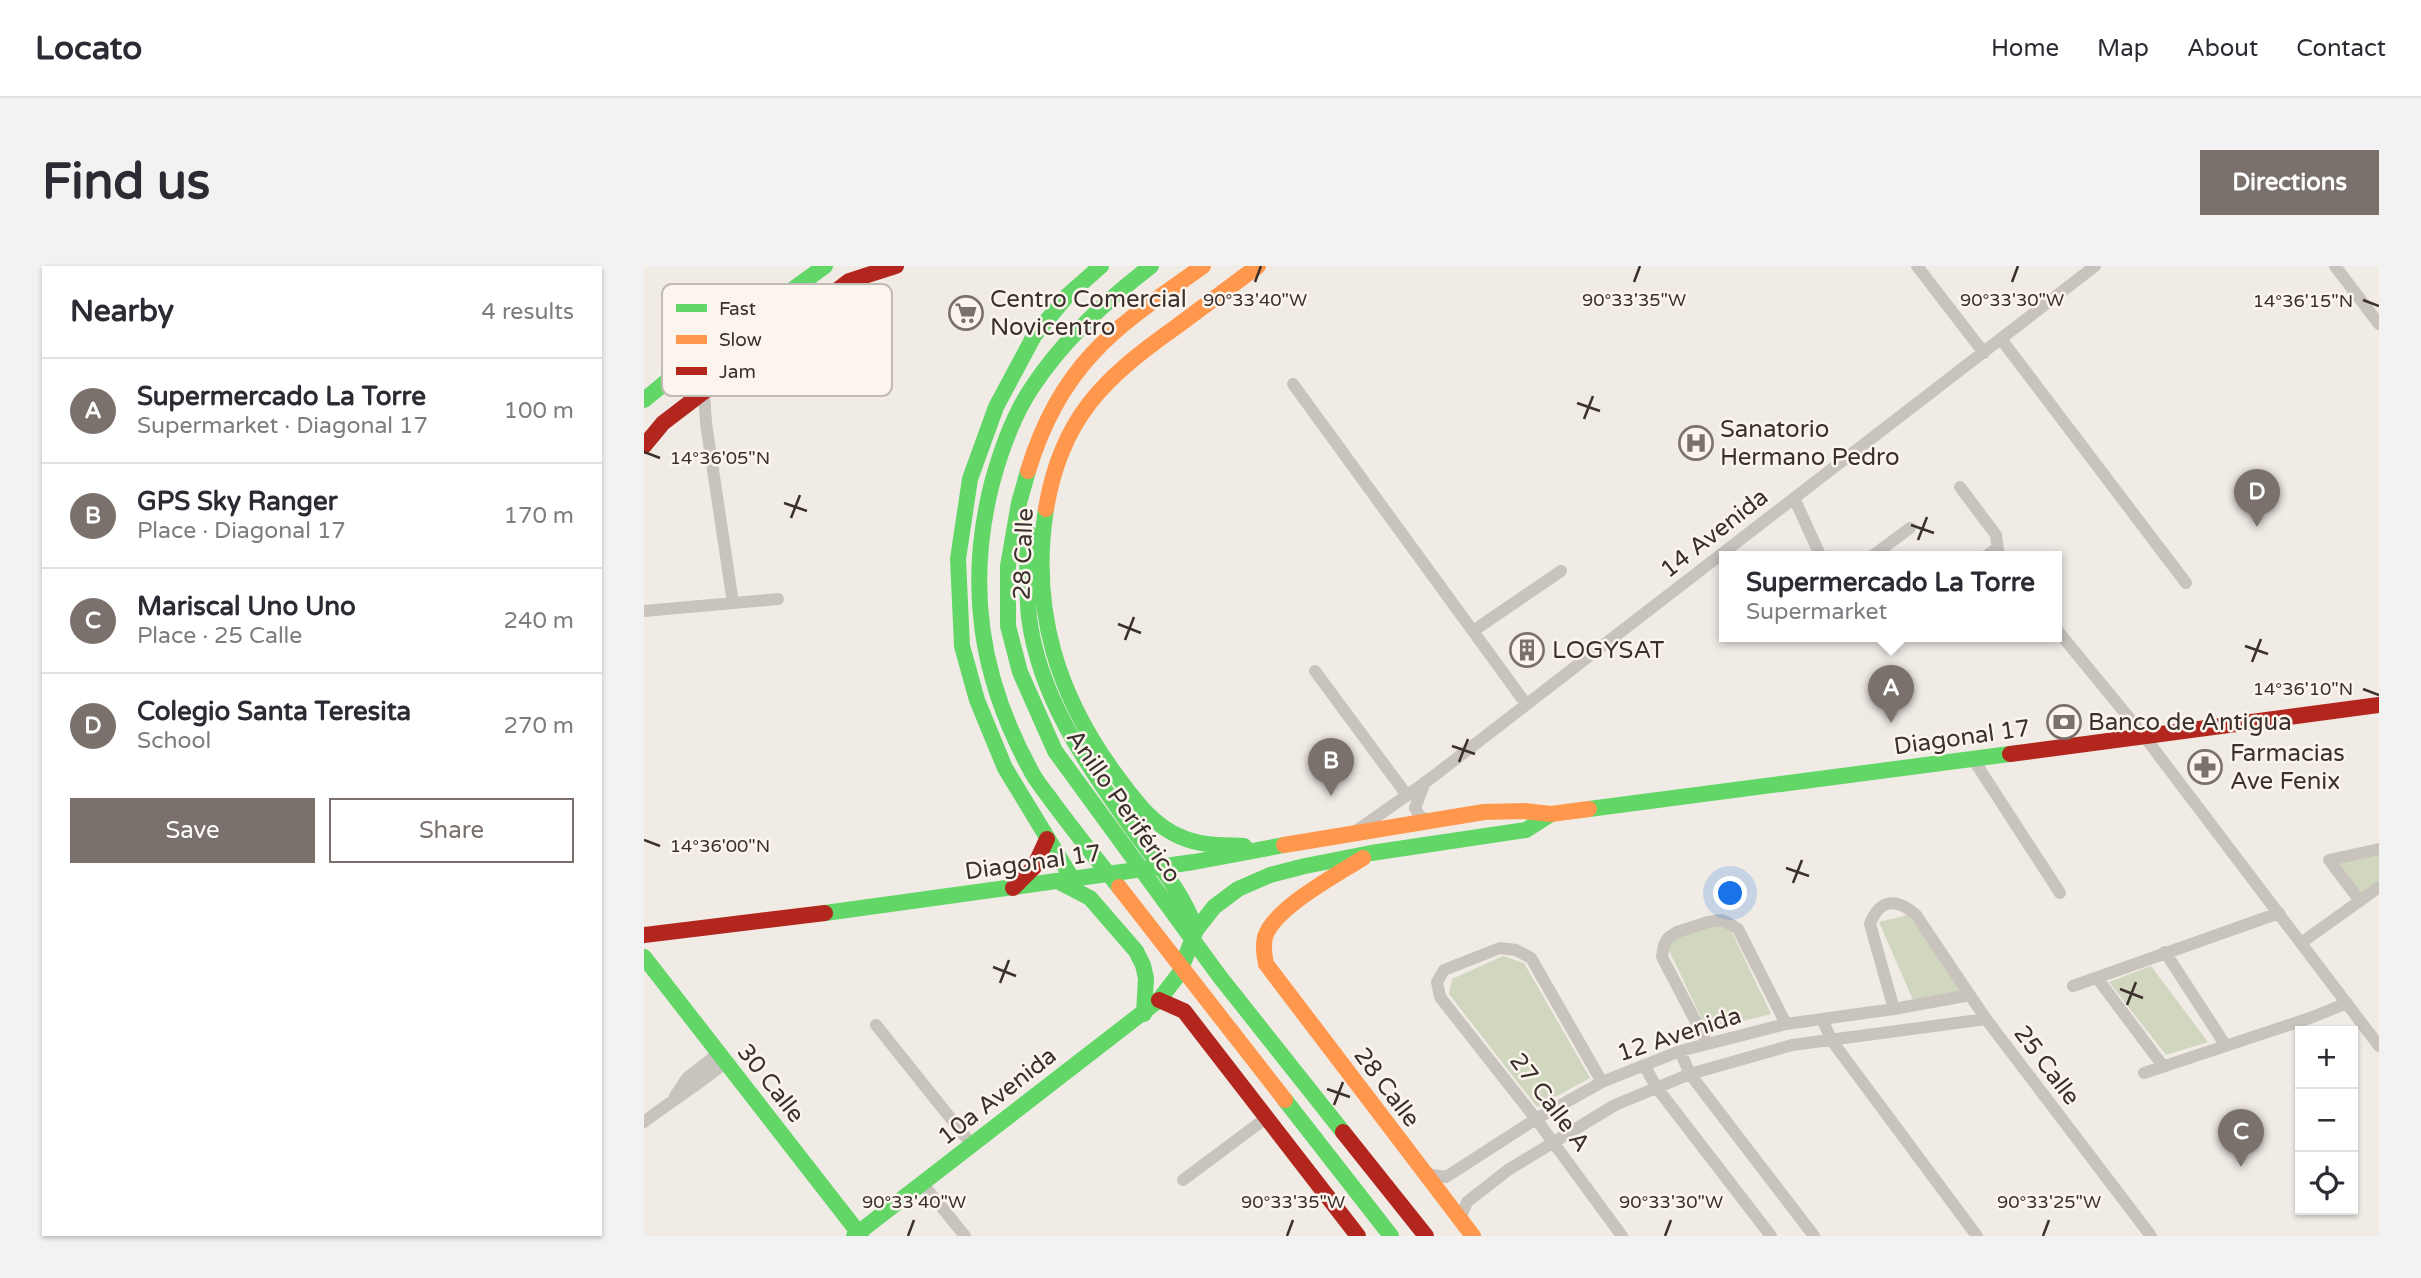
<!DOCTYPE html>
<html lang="en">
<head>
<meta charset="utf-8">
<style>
  body { margin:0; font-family:"Varela Round",sans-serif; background:#f2f2f3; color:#2b2b33 }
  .controls { position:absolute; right:21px; bottom:21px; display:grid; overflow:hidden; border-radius:0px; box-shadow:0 2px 5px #0004 }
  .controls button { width:63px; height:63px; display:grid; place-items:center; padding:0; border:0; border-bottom:2px solid #e1e1e2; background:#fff; color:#2b2b33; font:35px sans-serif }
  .you { position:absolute; left:1087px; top:628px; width:24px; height:24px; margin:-18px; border:5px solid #fff; border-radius:50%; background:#1a73e8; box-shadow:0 0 0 10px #1a73e833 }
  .badge { display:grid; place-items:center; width:46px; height:46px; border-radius:50%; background:#7a716c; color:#fff; font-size:23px; font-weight:700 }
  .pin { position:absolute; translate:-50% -58px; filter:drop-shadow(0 2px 4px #0008) }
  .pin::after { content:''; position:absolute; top:37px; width:24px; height:21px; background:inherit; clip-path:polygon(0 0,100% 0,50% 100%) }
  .popup { position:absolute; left:1075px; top:285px; width:343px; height:91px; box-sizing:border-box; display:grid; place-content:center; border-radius:0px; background:#fff; filter:drop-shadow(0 2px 5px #0005); font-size:23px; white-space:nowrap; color:#7c7c81 }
  .popup b { font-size:26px; color:#2b2b33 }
  .popup::after { content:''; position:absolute; left:50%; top:100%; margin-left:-14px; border:14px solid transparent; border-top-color:#fff }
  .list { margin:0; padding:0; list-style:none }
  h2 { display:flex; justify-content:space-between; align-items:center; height:91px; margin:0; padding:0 28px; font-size:30px }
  h2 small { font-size:23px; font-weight:400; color:#7c7c81 }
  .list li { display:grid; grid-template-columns:46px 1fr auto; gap:21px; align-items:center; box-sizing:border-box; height:105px; padding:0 28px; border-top:2px solid #e1e1e2 }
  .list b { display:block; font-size:26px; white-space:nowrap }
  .list p { margin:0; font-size:23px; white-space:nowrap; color:#7c7c81 }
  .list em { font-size:23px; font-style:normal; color:#7c7c81 }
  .actions { display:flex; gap:14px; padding:21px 28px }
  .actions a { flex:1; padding:16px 0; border:2px solid #7a716c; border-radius:0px; text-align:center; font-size:24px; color:#7a716c }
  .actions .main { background:#7a716c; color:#fff }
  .icon { flex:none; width:38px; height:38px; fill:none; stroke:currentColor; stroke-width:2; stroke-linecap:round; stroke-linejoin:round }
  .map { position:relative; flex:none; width:1735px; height:970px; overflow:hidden; border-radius:0px }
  header { display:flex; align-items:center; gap:42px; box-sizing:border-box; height:98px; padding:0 35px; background:#fff; border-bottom:2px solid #e1e1e2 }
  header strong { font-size:33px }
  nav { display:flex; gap:38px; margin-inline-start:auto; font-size:24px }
  .intro { display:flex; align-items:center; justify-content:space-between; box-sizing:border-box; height:168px; padding:0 42px }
  h1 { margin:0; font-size:49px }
  .button { padding:18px 32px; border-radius:0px; background:#7a716c; color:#fff; font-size:24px; font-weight:700 }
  main { display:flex; gap:42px; padding:0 42px }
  aside { flex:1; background:#fff; border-radius:0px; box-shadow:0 2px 5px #0004 }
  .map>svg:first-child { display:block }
  .green { fill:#d1d6bf }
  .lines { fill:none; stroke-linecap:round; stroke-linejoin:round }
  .street { stroke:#c9c3be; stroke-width:12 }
  .fast { stroke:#63d668; stroke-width:16 }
  .slow { stroke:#ff974d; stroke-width:16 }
  .jam { stroke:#b3261e; stroke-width:16 }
  .ticks { fill:none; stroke:#3b302b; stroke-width:2.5 }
  .labels { text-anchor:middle; stroke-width:5; stroke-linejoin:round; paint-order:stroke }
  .poi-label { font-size:24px; fill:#3b302b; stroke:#fbf5ee; text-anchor:start }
  .street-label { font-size:24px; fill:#3b302b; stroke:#fbf5ee }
  .key { fill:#fbf5ee; stroke:#c1bab4; stroke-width:2 }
  .key-label { font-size:19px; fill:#3b302b }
  .ticks-label { font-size:18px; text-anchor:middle; fill:#3b302b; stroke:#fbf5ee; stroke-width:5; stroke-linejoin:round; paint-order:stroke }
</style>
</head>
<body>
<header>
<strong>Locato</strong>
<nav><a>Home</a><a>Map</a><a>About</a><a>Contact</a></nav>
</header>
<div class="intro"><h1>Find us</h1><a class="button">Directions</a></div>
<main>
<aside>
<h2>Nearby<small>4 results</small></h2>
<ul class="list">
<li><span class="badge">A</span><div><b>Supermercado La Torre</b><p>Supermarket · Diagonal 17</p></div><em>100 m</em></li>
<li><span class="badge">B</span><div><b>GPS Sky Ranger</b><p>Place · Diagonal 17</p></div><em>170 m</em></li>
<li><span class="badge">C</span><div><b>Mariscal Uno Uno</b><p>Place · 25 Calle</p></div><em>240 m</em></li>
<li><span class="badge">D</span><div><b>Colegio Santa Teresita</b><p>School</p></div><em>270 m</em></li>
</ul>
<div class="actions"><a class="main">Save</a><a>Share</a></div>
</aside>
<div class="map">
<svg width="1735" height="970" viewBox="0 0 1735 970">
  <rect width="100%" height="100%" fill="#f0ebe5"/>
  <path class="green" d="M 1735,589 L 1735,616 L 1716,630 L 1692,598 Z
    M 1071,649 L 1082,654 L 1127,748 L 1063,764 L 1021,676 L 1025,664 Z
    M 1264,649 L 1324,729 L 1269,734 L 1235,656 Z
    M 859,690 L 880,697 L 946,812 L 893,841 L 805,728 L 808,713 Z
    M 1507,700 L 1564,776 L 1522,789 L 1465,716 Z"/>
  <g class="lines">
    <path class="street" d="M 1273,0 L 1340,87
      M 1691,0 L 1735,58
      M 1357,73 L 1542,317
      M 649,118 L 882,438
      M 60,126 L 62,157 L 89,337
      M 1316,221 L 1352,269 L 1355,291
      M 1150,232 L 1177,291
      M 1227,291 L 1266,262
      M 1341,291 L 1353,282
      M 0,345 L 134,333
      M 1413,364 L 1500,470 L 1735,780
      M 829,365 L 917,305
      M 671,405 L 762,528
      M 1329,493 L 1416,627
      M 781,516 L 771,542 L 775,549 L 783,555
      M 712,565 L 782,516 L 1451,0
      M 1716,635 L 1685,594 L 1735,583
      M 1657,677 L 1735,621
      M 1521,686 L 1582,780
      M 1453,712 L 1519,800
      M 1429,720 L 1635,647
      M 1250,743 L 1226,658 C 1236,632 1253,632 1272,649 L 1342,753 L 1507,970
      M 1178,753 L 1188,775 L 1333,970
      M 232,759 L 328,879
      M 1063,777 L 1018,691 L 1020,679 L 1024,672 L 1033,666 L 1064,656 L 1077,654 L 1086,658 L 1094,663 L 1142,758
      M 1036,785 L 1046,808 L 1170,970
      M 1000,799 L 1013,822 L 1127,970
      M 1500,807 L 1666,752 L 1703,737
      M 958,816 L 887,692 L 872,684 L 856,682 L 800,704 L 793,716 L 796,731 L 892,853 L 978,970
      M 31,830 L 43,812 L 75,787
      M 0,856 C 27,835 56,818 82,796
      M 781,908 L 802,911 L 892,853 L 958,816 L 1036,785 L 1142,758 L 1250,743 L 1326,729
      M 539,914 L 622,852
      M 278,917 L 321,970
      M 816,953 L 823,936 L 864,904 L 971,839 L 1046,808 L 1148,779 L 1342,753"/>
    <path class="fast" d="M 0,134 L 28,111 L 181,0
      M 384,205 L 375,237 L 364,300 L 364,360 L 376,406 L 411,485 L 576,711 L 699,866
      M 402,243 C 386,345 414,432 475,513 C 492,536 510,560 537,571 C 557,580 579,579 600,580
      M 384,266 C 383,295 382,323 385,351 C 395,431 442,497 487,561 C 511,595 538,624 552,664
      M 945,543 L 1366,488
      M 429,614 L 361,502 L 333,434 L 318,380 L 314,293 L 326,213 L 352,141 L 390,70 L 423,30 L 457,0
      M 417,617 L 446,632 L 492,685 L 499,699 L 502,712 L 500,748
      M 475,621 C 453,594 431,566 410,538 C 402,526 392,516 386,503 C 336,411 322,319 348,217 C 357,184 369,149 389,120 C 420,73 463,34 507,0
      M 181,647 L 550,596 L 640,579
      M 0,691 L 217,970
      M 641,834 L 747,970
      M 210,970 L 515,734 L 535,708 L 552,664 L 570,641 L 594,623 L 626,609 L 661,600 L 727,587 L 882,564 L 907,548"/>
    <path class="slow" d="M 384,205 C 397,162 418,120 449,87 C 480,53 522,27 559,0
      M 402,243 C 417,152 460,112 532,61 C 559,41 587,20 614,0
      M 640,579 L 840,546 L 880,545 L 907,548 L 945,543
      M 719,592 C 694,608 630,642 621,671 C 619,680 620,689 622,698 L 829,970
      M 475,621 L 641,834"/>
    <path class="jam" d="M 0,180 L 19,157 L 205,15 L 252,0
      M 1366,488 L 1735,439
      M 369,622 L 390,601 L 403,573
      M 0,669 L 181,647
      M 515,734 L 540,745 L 714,970
      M 699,866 L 782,970"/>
  </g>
  <path class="ticks" d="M 611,16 L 617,0M 990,16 L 996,0M 1368,16 L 1374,0M 1719,34 L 1735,40M 933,137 L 956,145M 940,153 L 949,130M 0,186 L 16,192M 140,237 L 163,245M 147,252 L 156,229M 1267,259 L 1290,267M 1274,274 L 1283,251M 474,358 L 497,367M 481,374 L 490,351M 1601,380 L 1624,388M 1608,396 L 1617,373M 1719,423 L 1735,429M 808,480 L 831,488M 815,496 L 824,473M 0,574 L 16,580M 1142,602 L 1165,610M 1149,617 L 1158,594M 349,701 L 372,710M 356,717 L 365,694M 1476,723 L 1499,732M 1483,739 L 1492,716M 683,823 L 706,831M 690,839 L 699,816M 264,970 L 270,954M 643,970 L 649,954M 1021,970 L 1027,954M 1399,970 L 1405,954"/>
  <defs>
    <g id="supermarket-ring" transform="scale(1.75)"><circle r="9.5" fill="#fbf5ee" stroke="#7a716c" stroke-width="1.5"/><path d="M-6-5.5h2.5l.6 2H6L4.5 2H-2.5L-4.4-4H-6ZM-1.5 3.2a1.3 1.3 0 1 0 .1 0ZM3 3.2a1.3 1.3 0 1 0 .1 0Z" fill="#7a716c"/></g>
    <g id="hospital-ring" transform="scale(1.75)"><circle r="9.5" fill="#fbf5ee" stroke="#7a716c" stroke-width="1.5"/><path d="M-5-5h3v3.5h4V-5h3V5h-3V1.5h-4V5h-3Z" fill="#7a716c"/></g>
    <g id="building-ring" transform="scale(1.75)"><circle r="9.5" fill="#fbf5ee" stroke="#7a716c" stroke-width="1.5"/><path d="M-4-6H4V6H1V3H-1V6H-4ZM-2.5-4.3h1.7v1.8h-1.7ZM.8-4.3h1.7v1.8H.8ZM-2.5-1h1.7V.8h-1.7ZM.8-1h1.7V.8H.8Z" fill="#7a716c"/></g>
    <g id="bank-ring" transform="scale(1.75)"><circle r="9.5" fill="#fbf5ee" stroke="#7a716c" stroke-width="1.5"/><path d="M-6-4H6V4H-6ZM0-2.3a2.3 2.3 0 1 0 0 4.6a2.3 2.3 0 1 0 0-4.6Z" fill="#7a716c"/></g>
    <g id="pharmacy-ring" transform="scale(1.75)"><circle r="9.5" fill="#fbf5ee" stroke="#7a716c" stroke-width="1.5"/><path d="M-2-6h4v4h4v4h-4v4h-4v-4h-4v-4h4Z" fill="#7a716c"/></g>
  </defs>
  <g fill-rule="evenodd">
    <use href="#supermarket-ring" x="322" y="47"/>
    <use href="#hospital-ring" x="1052" y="177"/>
    <use href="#building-ring" x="883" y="384"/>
    <use href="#bank-ring" x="1420" y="456"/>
    <use href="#pharmacy-ring" x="1561" y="501"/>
  </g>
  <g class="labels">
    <g class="poi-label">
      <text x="346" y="41">Centro Comercial<tspan x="346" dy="28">Novicentro</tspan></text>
      <text x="1076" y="171">Sanatorio<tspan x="1076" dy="28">Hermano Pedro</tspan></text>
      <text x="908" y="392">LOGYSAT</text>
      <text x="1444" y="464">Banco de Antigua</text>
      <text x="1586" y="495">Farmacias<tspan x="1586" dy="28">Ave Fenix</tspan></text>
    </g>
    <g class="street-label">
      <text transform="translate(1070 267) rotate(-38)" y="8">14 Avenida</text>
      <text transform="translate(379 288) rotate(-88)" y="8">28 Calle</text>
      <text transform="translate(1318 471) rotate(-8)" y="8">Diagonal 17</text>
      <text transform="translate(480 540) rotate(55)" y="8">Anillo Periférico</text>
      <text transform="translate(389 596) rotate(-8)" y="8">Diagonal 17</text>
      <text transform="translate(1035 768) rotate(-18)" y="8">12 Avenida</text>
      <text transform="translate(1403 799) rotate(53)" y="8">25 Calle</text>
      <text transform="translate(127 817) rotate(52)" y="8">30 Calle</text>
      <text transform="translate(743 821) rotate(53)" y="8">28 Calle</text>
      <text transform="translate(353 830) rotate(-38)" y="8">10a Avenida</text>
      <text transform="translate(906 836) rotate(53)" y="8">27 Calle A</text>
    </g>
  </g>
  <rect x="18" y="18" width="230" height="112" rx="10" class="key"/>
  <rect x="32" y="38" width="31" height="8" fill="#63d668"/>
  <rect x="32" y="69" width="31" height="9" fill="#ff974d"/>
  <rect x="32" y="101" width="31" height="8" fill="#b3261e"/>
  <g class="key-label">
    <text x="75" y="49">Fast</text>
    <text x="75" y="80">Slow</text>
    <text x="75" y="112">Jam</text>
  </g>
  <g class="ticks-label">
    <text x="611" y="40">90°33'40"W</text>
    <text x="990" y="40">90°33'35"W</text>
    <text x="1368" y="40">90°33'30"W</text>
    <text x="1659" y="41">14°36'15"N</text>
    <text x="76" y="198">14°36'05"N</text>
    <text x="1659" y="429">14°36'10"N</text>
    <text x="76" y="586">14°36'00"N</text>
    <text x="270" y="942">90°33'40"W</text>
    <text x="649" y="942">90°33'35"W</text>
    <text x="1027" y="942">90°33'30"W</text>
    <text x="1405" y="942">90°33'25"W</text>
  </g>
</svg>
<div class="controls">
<button>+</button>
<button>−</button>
<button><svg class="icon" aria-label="locate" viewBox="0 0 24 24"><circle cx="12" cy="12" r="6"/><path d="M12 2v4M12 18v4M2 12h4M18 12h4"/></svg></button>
</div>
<div class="you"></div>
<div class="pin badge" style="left:1247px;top:457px">A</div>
<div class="popup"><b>Supermercado La Torre</b>Supermarket</div>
<div class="pin badge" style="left:687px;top:530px">B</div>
<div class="pin badge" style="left:1597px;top:901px">C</div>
<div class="pin badge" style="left:1613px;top:261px">D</div>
</div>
</main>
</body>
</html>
